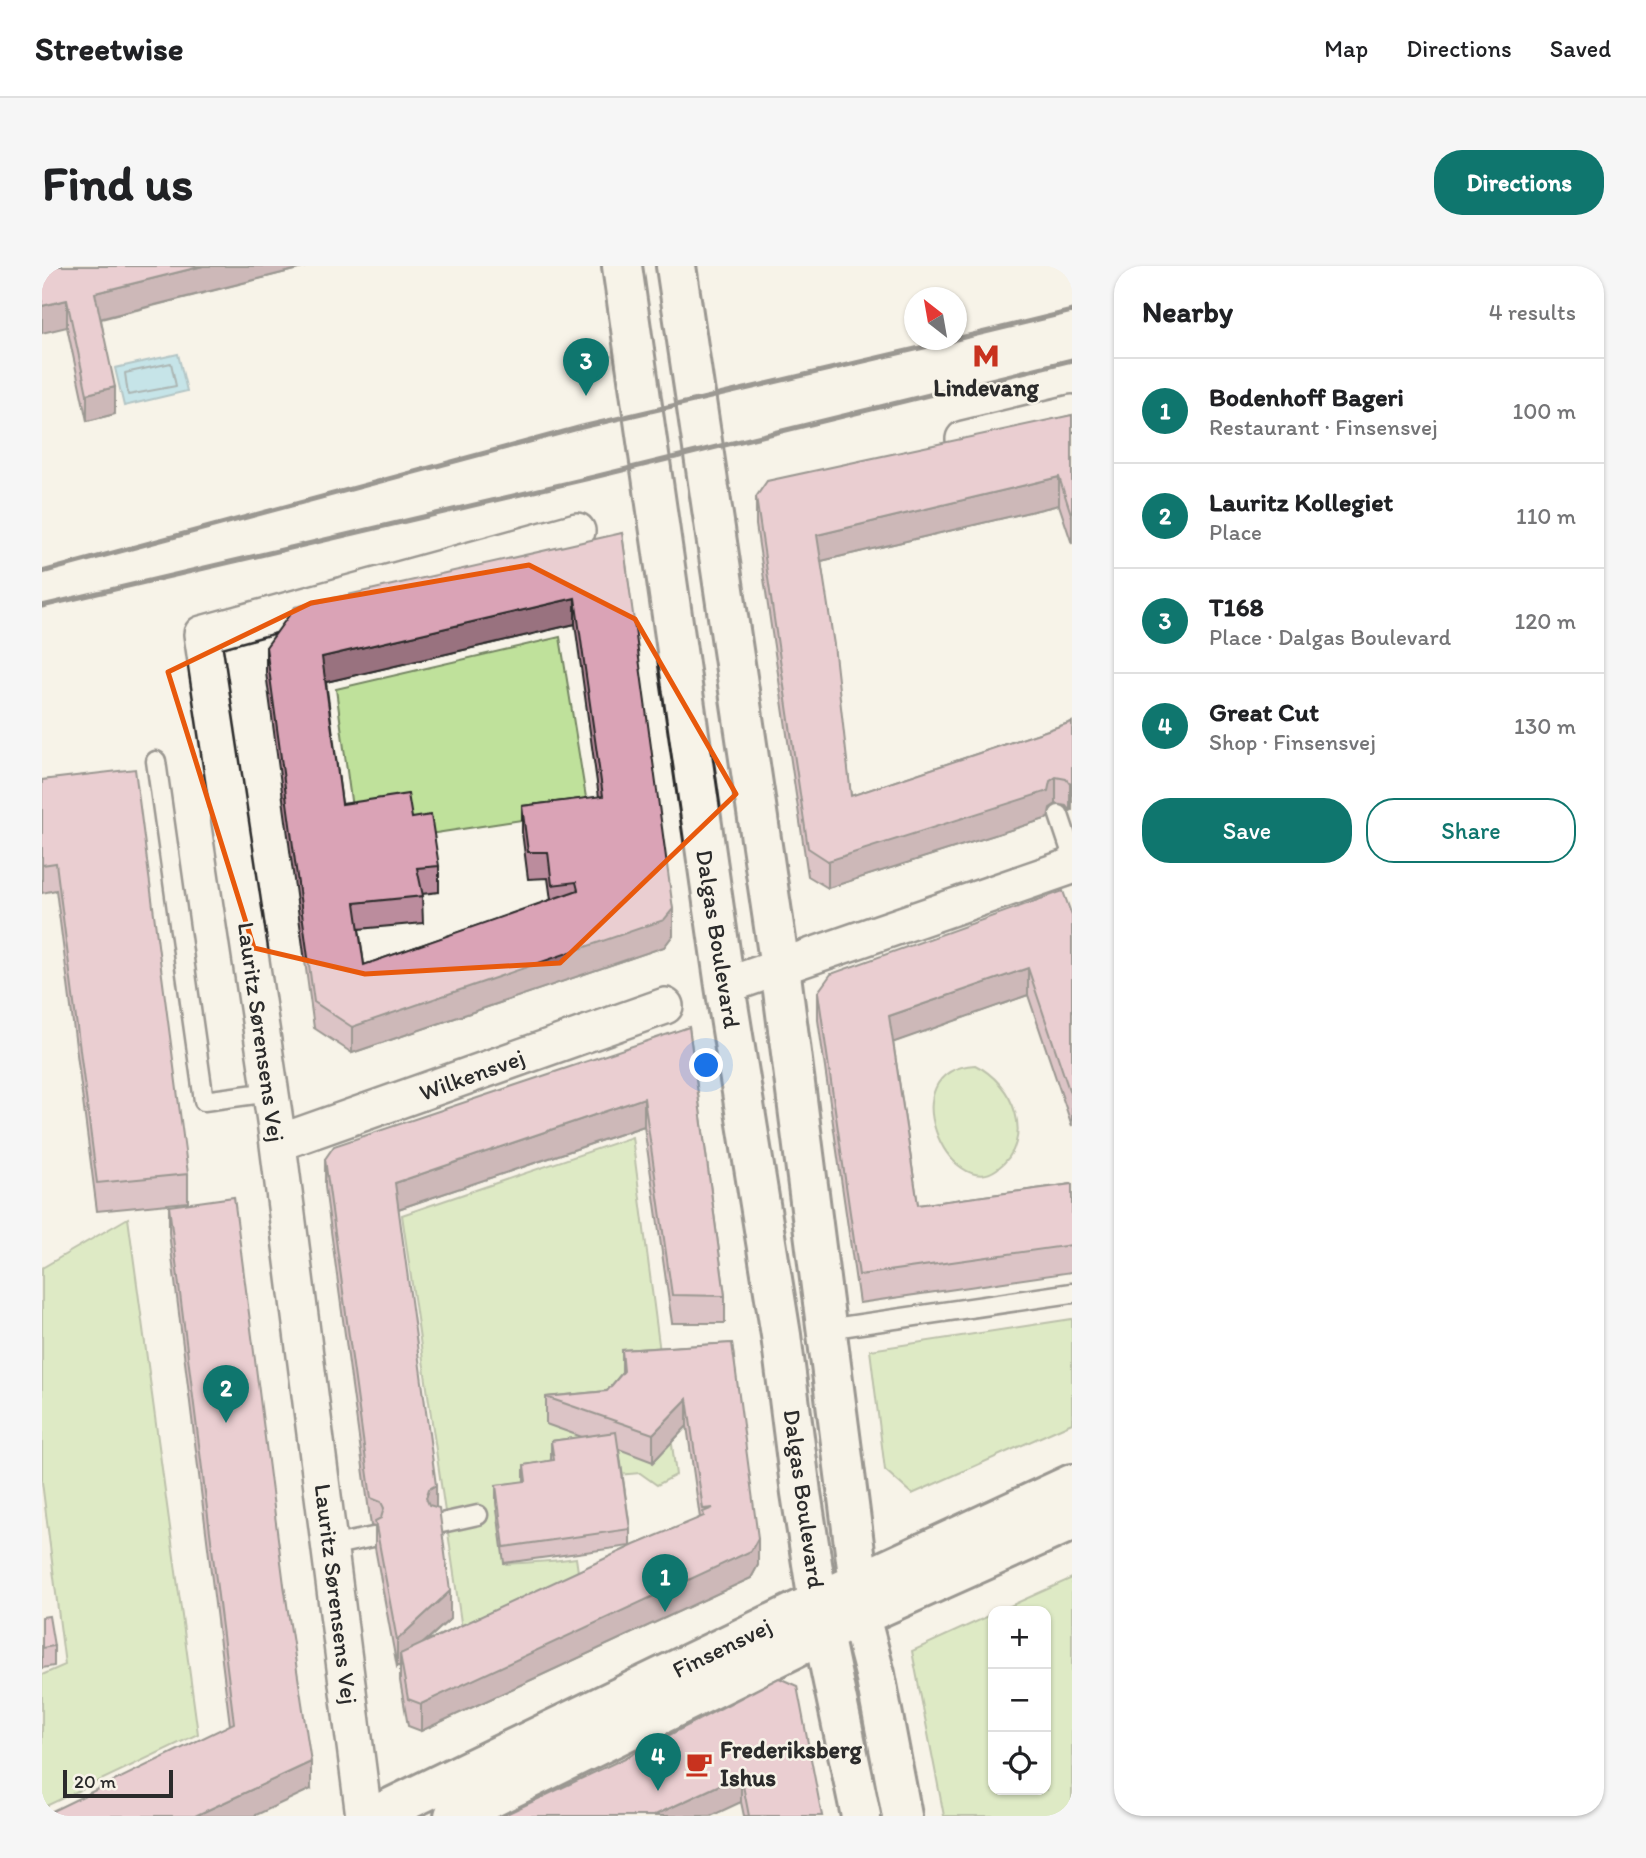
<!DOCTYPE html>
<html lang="en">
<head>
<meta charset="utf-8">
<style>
  body { margin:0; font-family:Itim,sans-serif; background:#f6f6f6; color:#202124 }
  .controls { position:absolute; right:21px; bottom:21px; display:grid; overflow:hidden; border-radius:14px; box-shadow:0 2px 5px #0004 }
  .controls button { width:63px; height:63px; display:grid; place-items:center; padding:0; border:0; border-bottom:2px solid #e0e0e0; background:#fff; color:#202124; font:35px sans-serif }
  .compass { position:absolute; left:862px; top:21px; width:63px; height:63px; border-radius:50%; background:#fff; box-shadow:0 2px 5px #0004; rotate:329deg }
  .scale { position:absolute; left:21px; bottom:18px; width:110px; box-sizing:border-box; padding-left:7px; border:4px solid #2b2b2b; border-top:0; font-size:19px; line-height:24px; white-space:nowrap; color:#2b2b2b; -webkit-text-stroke:5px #f7f3e8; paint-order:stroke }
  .you { position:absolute; left:665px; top:800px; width:24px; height:24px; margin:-18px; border:5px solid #fff; border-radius:50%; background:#1a73e8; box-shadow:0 0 0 10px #1a73e833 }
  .badge { display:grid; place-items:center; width:46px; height:46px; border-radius:50%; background:#0f766e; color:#fff; font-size:23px; font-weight:700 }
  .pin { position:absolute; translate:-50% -58px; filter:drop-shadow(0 2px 4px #0008) }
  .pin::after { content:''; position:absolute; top:37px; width:24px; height:21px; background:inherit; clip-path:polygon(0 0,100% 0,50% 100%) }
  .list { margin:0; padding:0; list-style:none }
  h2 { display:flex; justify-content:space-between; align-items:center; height:91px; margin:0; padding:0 28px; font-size:30px }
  h2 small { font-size:23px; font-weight:400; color:#757577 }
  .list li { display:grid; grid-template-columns:46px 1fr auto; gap:21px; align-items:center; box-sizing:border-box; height:105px; padding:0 28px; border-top:2px solid #e0e0e0 }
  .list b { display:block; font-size:26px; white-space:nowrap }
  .list p { margin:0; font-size:23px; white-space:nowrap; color:#757577 }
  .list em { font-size:23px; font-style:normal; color:#757577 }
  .actions { display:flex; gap:14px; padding:21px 28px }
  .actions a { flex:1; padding:16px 0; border:2px solid #0f766e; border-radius:28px; text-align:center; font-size:24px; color:#0f766e }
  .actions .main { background:#0f766e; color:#fff }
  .icon { flex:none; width:38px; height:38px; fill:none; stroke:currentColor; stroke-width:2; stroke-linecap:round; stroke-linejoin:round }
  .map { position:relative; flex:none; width:1030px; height:1550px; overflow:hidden; border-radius:28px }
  header { display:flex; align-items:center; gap:42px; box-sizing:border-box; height:98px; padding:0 35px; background:#fff; border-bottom:2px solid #e0e0e0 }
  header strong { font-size:33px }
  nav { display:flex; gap:38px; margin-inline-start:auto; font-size:24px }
  .intro { display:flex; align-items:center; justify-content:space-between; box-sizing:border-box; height:168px; padding:0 42px }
  h1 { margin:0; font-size:49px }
  .button { padding:18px 32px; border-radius:28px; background:#0f766e; color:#fff; font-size:24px; font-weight:700 }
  main { display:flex; gap:42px; padding:0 42px }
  aside { flex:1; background:#fff; border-radius:28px; box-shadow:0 2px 5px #0004 }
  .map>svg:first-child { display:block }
  .green { fill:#bfe19b; stroke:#758663; stroke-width:2 }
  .water { fill:#89d3e9; stroke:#63909d; stroke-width:2 }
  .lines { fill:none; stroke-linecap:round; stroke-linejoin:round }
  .shore { stroke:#516e77; stroke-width:2 }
  .service-casing { stroke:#2b2b2b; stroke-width:23 }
  .minor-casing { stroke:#2b2b2b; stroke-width:40 }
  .tertiary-casing { stroke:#2b2b2b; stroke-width:44 }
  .service { stroke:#f7f3e8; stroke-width:18 }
  .minor { stroke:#f7f3e8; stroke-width:35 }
  .tertiary { stroke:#f7f3e8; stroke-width:38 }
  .rail { stroke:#2b2b2b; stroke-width:5 }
  .wall { fill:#bb8c9d; stroke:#2b2b2b; stroke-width:2; fill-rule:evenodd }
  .shaded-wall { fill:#99727f; stroke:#2b2b2b; stroke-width:2 }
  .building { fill:#daa3b6; stroke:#2b2b2b; stroke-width:2; fill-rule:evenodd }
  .marked { fill:none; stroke:#e8590c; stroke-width:5; stroke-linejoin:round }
  .labels { text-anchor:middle; stroke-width:5; stroke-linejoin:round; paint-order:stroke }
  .poi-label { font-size:24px; font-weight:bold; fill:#2b2b2b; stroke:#f7f3e8 }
  .street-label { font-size:24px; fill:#2b2b2b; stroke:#f7f3e8 }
</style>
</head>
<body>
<header>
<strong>Streetwise</strong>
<nav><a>Map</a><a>Directions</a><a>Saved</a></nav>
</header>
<div class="intro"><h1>Find us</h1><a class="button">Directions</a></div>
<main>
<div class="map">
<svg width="1030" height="1550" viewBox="0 0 1030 1550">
  <rect width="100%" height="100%" fill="#f7f3e8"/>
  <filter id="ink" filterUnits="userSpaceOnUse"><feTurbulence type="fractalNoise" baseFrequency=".0143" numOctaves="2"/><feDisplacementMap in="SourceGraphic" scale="14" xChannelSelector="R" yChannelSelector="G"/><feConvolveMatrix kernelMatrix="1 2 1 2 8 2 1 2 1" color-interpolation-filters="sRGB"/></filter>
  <g filter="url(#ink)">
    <path class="green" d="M 518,371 L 546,544 L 315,579 L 294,423 Z
      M 933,799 C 971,817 995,874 955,903 C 908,937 847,804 933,799 Z
      M 590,871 L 634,1209 L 615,1219 L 598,1207 L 576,1209 L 509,1192 L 505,1210 L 454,1236 L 464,1298 C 488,1296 509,1296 534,1292 L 538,1319 L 422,1377 L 360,949 Z
      M 86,952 L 156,1468 L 0,1542 L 0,1409 L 23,1399 L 0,1216 L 0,1002 Z
      M 1030,1053 L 1030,1157 L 870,1228 L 843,1204 L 828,1084 Z
      M 1030,1312 L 1030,1550 L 902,1550 L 870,1385 L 951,1348 L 951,1524 L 1004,1524 L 1004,1345 L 957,1345 Z"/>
    <path class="water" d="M 136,88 L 145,125 L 82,140 L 73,102 Z"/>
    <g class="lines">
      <path class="shore" d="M 129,97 L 134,120 L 86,129 L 83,107 Z"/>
      <g class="service-casing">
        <path id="service" d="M 114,495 L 162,835 L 229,826
          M 1017,549 L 1030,588
          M 785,1063 L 1030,1027
          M 395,1258 L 436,1249
          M 288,1280 L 331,1271"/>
      </g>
      <g class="minor-casing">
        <path id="minor" d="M 922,173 L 1030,147
          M 683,720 L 1030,600
          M 236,877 L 623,740
          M 322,1550 L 233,855 L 160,368 L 535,265"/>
      </g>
      <g class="tertiary-casing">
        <path id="tertiary" d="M 580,0 L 683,720 L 739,1069 L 759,1227 L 781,1368 L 819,1550
          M 634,0 L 738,701 L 817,1317 L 818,1350 L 833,1408 L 860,1550
          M 332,1550 L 777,1335 L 1030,1218
          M 412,1550 L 818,1350 L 1030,1255"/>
      </g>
      <use href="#service" class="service"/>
      <use href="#minor" class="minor"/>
      <use href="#tertiary" class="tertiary"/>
      <path class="rail" d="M 914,73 L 1030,45
        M 0,306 L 540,161 L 912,74
        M 0,340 L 552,211 L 1030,94"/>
    </g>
    <path class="wall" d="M 0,0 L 268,0 L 59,53 L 73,148 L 45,155 L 25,61 Z
      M 1030,149 L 1030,278 L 1017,239 L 779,295 L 809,530 L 1030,456 L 1030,544 L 1028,545 L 1024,540 L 1014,538 L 1008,542 L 1006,552 L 786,622 L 766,610 L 714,259 L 714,231 Z
      M 580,267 L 631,669 L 622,681 L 310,787 L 272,762 L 224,407 L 224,381 ZM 533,358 L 557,531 L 480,540 L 480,566 L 486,613 L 506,612 L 509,634 L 322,699 L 317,663 L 381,657 L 380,628 L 397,626 L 397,600 L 370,552 L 300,538 L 284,416 Z
      M 0,514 L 146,908 L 146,936 L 55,945 L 14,624 L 0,627 Z
      M 1030,650 L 1030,860 L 986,729 L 851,776 L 876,939 L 1030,918 L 1030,1006 L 817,1037 L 776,754 L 776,726 Z
      M 647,761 L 683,1030 L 683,1057 L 630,1057 L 602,860 L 356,943 L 408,1353 L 383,1376 L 658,1252 L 645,1160 L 611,1196 L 577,1183 L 588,1263 L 588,1280 L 462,1297 L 454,1236 L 454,1219 L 482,1216 L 482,1199 L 509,1195 L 509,1175 L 540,1171 L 504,1158 L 504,1131 L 565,1125 L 580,1107 L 580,1084 L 690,1077 L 716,1299 L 709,1312 L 379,1465 L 366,1460 L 358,1415 L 358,1399 L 355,1401 L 333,1282 L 333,1261 L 329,1260 L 283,921 L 283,893 Z
      M 127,940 L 242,1319 L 269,1523 L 188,1459 L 127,967 Z
      M 0,1351 L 12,1380 L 12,1400 L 0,1402 Z
      M 737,1412 L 780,1550 L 702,1550 L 699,1536 L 585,1491 Z"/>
    <path class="shaded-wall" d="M 161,0 L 268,0 L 53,54 L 53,27 Z
      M 25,34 L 25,61 L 0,67 L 0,40 Z
      M 73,121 L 73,148 L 45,155 L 45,128 Z
      M 1017,211 L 1017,239 L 775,296 L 775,269 Z
      M 533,332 L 533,358 L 280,417 L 280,391 Z
      M 1014,511 L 1014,538 L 1008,542 L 1006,552 L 786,622 L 786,595 L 1008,515 Z
      M 1030,517 L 1030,544 L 1028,545 L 1028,518 Z
      M 631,643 L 631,669 L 622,681 L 310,787 L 310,761 Z
      M 986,702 L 986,729 L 847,778 L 847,750 Z
      M 602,832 L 602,860 L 353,944 L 353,917 Z
      M 645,1133 L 645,1160 L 611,1196 L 611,1168 Z
      M 394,1219 L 394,1247 L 387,1250 L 384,1232 L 387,1223 Z
      M 716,1272 L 716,1299 L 709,1312 L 379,1465 L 379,1438 Z
      M 408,1325 L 408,1353 L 359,1397 L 358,1388 L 358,1399 L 355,1401 L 355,1374 Z
      M 269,1496 L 269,1523 L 212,1550 L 153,1550 Z
      M 699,1509 L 699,1536 L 669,1550 L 611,1550 Z"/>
    <path class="building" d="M 0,0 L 161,0 L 53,27 L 73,121 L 45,128 L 25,34 L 0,40 Z
      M 1030,149 L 1030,251 L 1017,211 L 775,269 L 792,379 L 809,530 L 1030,456 L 1030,517 L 1028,518 L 1024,513 L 1014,511 L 1008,515 L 1006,525 L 786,595 L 766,582 L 714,231 L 725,215 Z
      M 580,267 L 631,643 L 622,654 L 310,761 L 272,736 L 224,381 L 253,341 ZM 533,332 L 561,530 L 480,540 L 486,586 L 506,586 L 510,619 L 534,616 L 536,624 L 322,699 L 313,637 L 381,630 L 375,602 L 397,600 L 389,549 L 370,552 L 366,528 L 300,538 L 280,391 Z
      M 93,503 L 146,908 L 55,917 L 14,597 L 0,599 L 0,514 Z
      M 1021,625 L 1030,650 L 1030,833 L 986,702 L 847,750 L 876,939 L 1030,918 L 1030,979 L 817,1009 L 776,726 L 789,708 Z
      M 647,761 L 683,1030 L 630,1029 L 602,832 L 353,917 L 394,1219 L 387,1223 L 384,1232 L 387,1239 L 397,1242 L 408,1325 L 355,1374 L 333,1255 L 339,1252 L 342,1242 L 339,1236 L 329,1232 L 283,893 L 292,880 Z
      M 192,931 L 242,1319 L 269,1496 L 153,1550 L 0,1550 L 192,1457 L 127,940 Z
      M 690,1077 L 716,1272 L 709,1285 L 379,1438 L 366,1433 L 358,1388 L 592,1279 L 662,1250 L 661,1246 L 671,1242 L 661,1243 L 645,1133 L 611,1168 L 504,1131 L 565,1125 L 582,1105 L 580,1084 Z
      M 574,1166 L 588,1263 L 462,1281 L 454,1219 L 484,1215 L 482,1199 L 512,1194 L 509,1175 Z
      M 7,1350 L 12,1380 L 0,1382 L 0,1351 Z
      M 737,1412 L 755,1420 L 780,1550 L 707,1550 L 699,1509 L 611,1550 L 460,1550 L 585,1491 Z"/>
  </g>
  <path d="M0 0H1030V1550H0ZM 487,299 L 593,353 L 694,528 L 518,697 L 323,708 L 212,682 L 126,406 L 269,337 Z" fill="#f7f3e8" fill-opacity=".55" fill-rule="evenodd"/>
  <path class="marked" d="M 487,299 L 593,353 L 694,528 L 518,697 L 323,708 L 212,682 L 126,406 L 269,337 Z"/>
  <defs>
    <g id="metro-bare" transform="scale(2.1)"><path d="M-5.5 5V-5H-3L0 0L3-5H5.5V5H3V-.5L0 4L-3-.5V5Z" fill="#c8321e" stroke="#f7f3e8" stroke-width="2.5" paint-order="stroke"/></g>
    <g id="cafe-bare" transform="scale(2.1)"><path d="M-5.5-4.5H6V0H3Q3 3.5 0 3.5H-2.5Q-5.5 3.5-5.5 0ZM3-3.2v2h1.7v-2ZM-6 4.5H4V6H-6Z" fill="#c8321e" stroke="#f7f3e8" stroke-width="2.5" paint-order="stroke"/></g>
  </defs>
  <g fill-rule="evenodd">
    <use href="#metro-bare" x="944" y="90"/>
    <use href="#cafe-bare" x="657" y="1498"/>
  </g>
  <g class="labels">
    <g class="poi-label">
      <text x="944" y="130">Lindevang</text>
      <text x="678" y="1492" text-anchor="start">Frederiksberg<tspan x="678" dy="28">Ishus</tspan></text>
    </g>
    <g class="street-label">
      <text transform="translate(676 673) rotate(81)" y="8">Dalgas Boulevard</text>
      <text transform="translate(219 766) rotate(82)" y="8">Lauritz Sørensens Vej</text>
      <text transform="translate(430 809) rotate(-20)" y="8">Wilkensvej</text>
      <text transform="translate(762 1233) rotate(82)" y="8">Dalgas Boulevard</text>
      <text transform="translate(294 1328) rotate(83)" y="8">Lauritz Sørensens Vej</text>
      <text transform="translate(680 1382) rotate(-26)" y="8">Finsensvej</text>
    </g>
  </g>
</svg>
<div class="controls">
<button>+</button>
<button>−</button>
<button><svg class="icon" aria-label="locate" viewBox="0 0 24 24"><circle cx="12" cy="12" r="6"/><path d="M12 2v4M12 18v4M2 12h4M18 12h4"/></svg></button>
</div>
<svg class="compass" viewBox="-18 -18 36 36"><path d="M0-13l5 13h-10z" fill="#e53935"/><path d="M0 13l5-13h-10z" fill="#757577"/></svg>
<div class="scale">20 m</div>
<div class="you"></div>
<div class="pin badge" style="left:623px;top:1346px">1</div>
<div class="pin badge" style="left:184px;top:1157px">2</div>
<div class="pin badge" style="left:544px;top:130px">3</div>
<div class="pin badge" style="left:616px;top:1525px">4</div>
</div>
<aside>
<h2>Nearby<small>4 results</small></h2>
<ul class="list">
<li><span class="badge">1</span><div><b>Bodenhoff Bageri</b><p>Restaurant · Finsensvej</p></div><em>100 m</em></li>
<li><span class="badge">2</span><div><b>Lauritz Kollegiet</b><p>Place</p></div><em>110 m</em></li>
<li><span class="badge">3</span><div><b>T168</b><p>Place · Dalgas Boulevard</p></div><em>120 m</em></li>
<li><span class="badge">4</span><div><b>Great Cut</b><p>Shop · Finsensvej</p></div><em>130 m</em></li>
</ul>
<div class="actions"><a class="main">Save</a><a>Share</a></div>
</aside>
</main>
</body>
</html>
